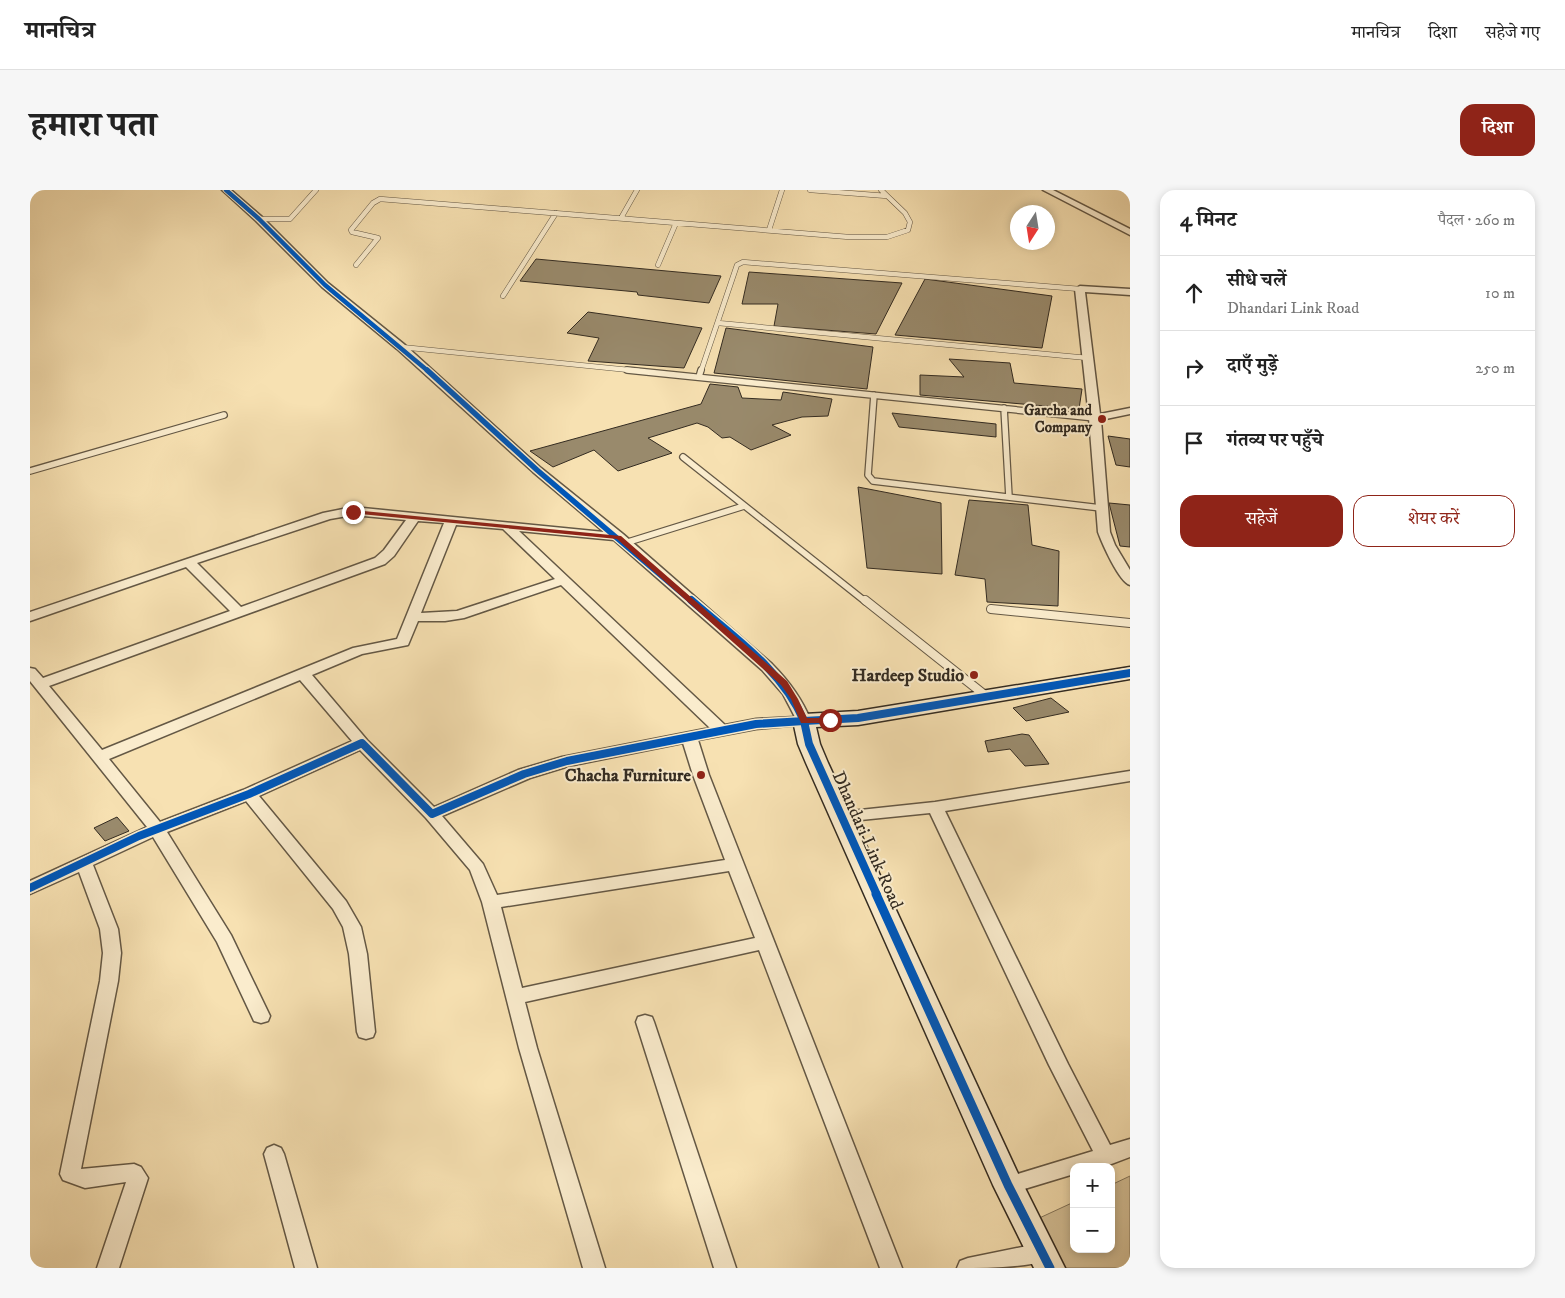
<!DOCTYPE html>
<html lang="hi">
<head>
<meta charset="utf-8">
<style>
  body { margin:0; font-family:"IM FELL DW Pica","Noto Serif Devanagari",serif; background:#f6f6f6; color:#222 }
  .controls { position:absolute; right:15px; bottom:15px; display:grid; overflow:hidden; border-radius:10px; box-shadow:0 2px 8px #0003 }
  .controls button { width:45px; height:45px; display:grid; place-items:center; padding:0; border:0; border-bottom:1px solid #e0e0e0; background:#fff; color:#222; font:25px sans-serif }
  .compass { position:absolute; left:980px; top:15px; width:45px; height:45px; border-radius:50%; background:#fff; box-shadow:0 2px 8px #0003; rotate:192deg }
  .stop { position:absolute; width:15px; height:15px; margin:-11px; border:4px solid #8f2418; border-radius:50%; background:#fff }
  .stop.end { background:#8f2418; border-color:#fff; box-shadow:0 1px 5px #0008 }
  .list { margin:0; padding:0; list-style:none }
  h2 { display:flex; justify-content:space-between; align-items:center; height:65px; margin:0; padding:0 20px; font-size:21px }
  h2 small { font-size:16px; font-weight:400; color:#767676 }
  .list li { display:grid; grid-template-columns:32px 1fr auto; gap:15px; align-items:center; box-sizing:border-box; height:75px; padding:0 20px; border-top:1px solid #e0e0e0 }
  .list b { display:block; font-size:19px; white-space:nowrap }
  .list p { margin:0; font-size:16px; white-space:nowrap; color:#767676 }
  .list em { font-size:16px; font-style:normal; color:#767676 }
  .actions { display:flex; gap:10px; padding:15px 20px }
  .actions a { flex:1; padding:11px 0; border:1px solid #8f2418; border-radius:15px; text-align:center; font-size:18px; color:#8f2418 }
  .actions .main { background:#8f2418; color:#fff }
  .icon { flex:none; width:28px; height:28px; fill:none; stroke:currentColor; stroke-width:2; stroke-linecap:round; stroke-linejoin:round }
  .map { position:relative; flex:none; width:1100px; height:1078px; overflow:hidden; border-radius:15px }
  header { display:flex; align-items:center; gap:30px; box-sizing:border-box; height:70px; padding:0 25px; background:#fff; border-bottom:1px solid #e0e0e0 }
  header strong { font-size:24px }
  nav { display:flex; gap:28px; margin-inline-start:auto; font-size:18px }
  .intro { display:flex; align-items:center; justify-content:space-between; box-sizing:border-box; height:120px; padding:0 30px }
  h1 { margin:0; font-size:35px }
  .button { padding:12px 22px; border-radius:15px; background:#8f2418; color:#fff; font-size:18px; font-weight:700 }
  main { display:flex; gap:30px; padding:0 30px }
  aside { flex:1; background:#fff; border-radius:15px; box-shadow:0 2px 8px #0003 }
  .map>svg:first-child { display:block }
  .green { fill:#d6c299; stroke:#84765d }
  .building { fill:#998a6c; stroke:#332b21 }
  .lines { fill:none; stroke-linecap:round; stroke-linejoin:round }
  .lane-far2-casing { stroke:#645845; stroke-width:5.5 }
  .lane-far1-casing { stroke:#645845; stroke-width:8 }
  .lane-casing { stroke:#645845; stroke-width:10 }
  .street-casing { stroke:#645845; stroke-width:3 }
  .secondary-casing { stroke:#332b21; stroke-width:3 }
  .lane-far2 { stroke:#faeccd; stroke-width:4.5 }
  .lane-far1 { stroke:#faeccd; stroke-width:5.5 }
  .lane { stroke:#faeccd; stroke-width:8 }
  .street { fill:#faeccd; fill-rule:evenodd }
  .secondary { fill:#faeccd; fill-rule:evenodd }
  .cycleway-far3-casing { stroke:#faeccd; stroke-width:6 }
  .cycleway-far2-casing { stroke:#faeccd; stroke-width:8 }
  .cycleway-far1-casing { stroke:#faeccd; stroke-width:11 }
  .cycleway-casing { stroke:#faeccd; stroke-width:12 }
  .cycleway-far3 { stroke:#0057b8; stroke-width:4.5 }
  .cycleway-far2 { stroke:#0057b8; stroke-width:5.5 }
  .cycleway-far1 { stroke:#0057b8; stroke-width:8 }
  .cycleway { stroke:#0057b8; stroke-width:9 }
  .route { fill:#8f2418 }
  .poi-dot { fill:#8f2418; stroke:#faeccd; stroke-width:2 }
  .labels { text-anchor:middle; stroke-width:4; stroke-linejoin:round; paint-order:stroke }
  .far-poi-label { font-size:15px; font-weight:bold; fill:#332b21; stroke:#faeccd; text-anchor:end }
  .poi-label { font-size:18px; font-weight:bold; fill:#332b21; stroke:#faeccd; text-anchor:end }
  .street-label { font-size:18px; fill:#332b21; stroke:#faeccd }
</style>
</head>
<body>
<header>
<strong>मानचित्र</strong>
<nav><a>मानचित्र</a><a>दिशा</a><a>सहेजे गए</a></nav>
</header>
<div class="intro"><h1>हमारा पता</h1><a class="button">दिशा</a></div>
<main>
<div class="map">
<svg width="1100" height="1078" viewBox="0 0 1100 1078">
  <rect width="100%" height="100%" fill="#f7e1b2"/>
  <filter id="stains"><feTurbulence type="fractalNoise" baseFrequency=".004" numOctaves="4"/><feColorMatrix values="0 0 0 0 .2 0 0 0 0 .09 0 0 0 0 .02 0 0 0 .5 -.17"/></filter>
  <radialGradient id="worn" r=".72"><stop offset=".6" stop-color="#630" stop-opacity="0"/><stop offset="1" stop-color="#630" stop-opacity=".3"/></radialGradient>
  <path class="green" d="M 1100,986 L 1100,1078 L 1028,1078 L 1005,1030 L 1044,1012 L 1044,1059 L 1081,1059 L 1081,995 Z"/>
  <path class="building" d="M 506,69 L 691,86 L 679,113 L 608,105 L 607,102 L 490,91 Z
    M 719,82 L 872,93 L 846,144 L 744,136 L 748,114 L 712,114 Z
    M 895,89 L 1022,106 L 1012,158 L 865,145 Z
    M 558,122 L 672,138 L 654,178 L 558,171 L 569,148 L 537,143 Z
    M 696,138 L 843,157 L 837,199 L 684,183 Z
    M 919,169 L 980,173 L 984,193 L 1052,199 L 1049,219 L 890,205 L 890,185 L 934,187 Z
    M 680,194 L 708,197 L 712,208 L 751,210 L 753,202 L 802,209 L 798,226 L 772,227 L 742,235 L 761,245 L 721,260 L 700,247 L 692,248 L 678,237 L 667,233 L 618,248 L 642,263 L 588,281 L 564,260 L 523,277 L 500,261 L 671,214 Z
    M 862,223 L 966,234 L 966,247 L 869,237 Z
    M 1078,246 L 1100,249 L 1100,277 L 1086,275 Z
    M 828,297 L 911,313 L 912,384 L 837,378 Z
    M 939,310 L 998,315 L 1002,355 L 1029,361 L 1028,416 L 957,412 L 955,389 L 925,385 Z
    M 1079,313 L 1100,315 L 1100,357 L 1090,356 Z
    M 1021,508 L 1039,522 L 996,531 L 983,518 Z
    M 992,544 L 999,545 L 1019,574 L 995,576 L 980,559 L 958,562 L 955,551 Z
    M 87,627 L 99,641 L 75,651 L 64,638 Z"/>
  <g class="lines">
    <g class="lane-far2-casing">
      <path id="lane-far2" d="M 780,0 L 857,6
        M 591,28 L 607,0
        M 229,29 L 260,29 L 286,0
        M 739,40 L 752,0
        M 326,75 L 348,48 L 322,42 L 321,40 L 343,13 L 350,9 L 819,47 L 857,47 L 878,40 L 880,32 L 875,23 L 851,0
        M 628,75 L 646,33
        M 473,106 L 526,23
        M 688,133 L 1058,168
        M 371,157 L 609,181
        M 671,181 L 707,75 L 713,72 L 1050,99"/>
    </g>
    <g class="lane-far1-casing">
      <path id="lane-far1" d="M 597,180 L 1065,228
        M 669,187 L 671,180
        M 844,205 L 838,285 L 843,291 L 1071,318
        M 974,218 L 979,307
        M 653,267 L 836,412
        M 0,281 L 194,225
        M 595,353 L 714,316"/>
    </g>
    <g class="lane-casing">
      <path id="lane" d="M 835,410 L 956,506
        M 961,419 L 1100,433"/>
    </g>
    <g class="street-casing">
      <path id="street" d="M 192,0 L 201,0 L 232,27 L 298,93 L 375,155 L 511,278 L 593,344 L 742,474 C 759,491 772,509 781,531 L 779,534 L 726,539 L 668,550 L 679,585 L 872,1078 L 850,1078 L 729,760 L 495,812 L 507,858 L 575,1078 L 553,1078 L 489,858 L 452,712 L 440,680 L 396,628 L 330,560 L 229,606 L 316,711 L 331,737 L 337,764 L 345,842 L 343,847 L 336,849 L 329,847 L 327,842 L 319,764 L 313,737 L 303,719 L 216,611 L 137,642 L 201,745 L 240,826 L 238,831 L 231,833 L 224,831 L 187,752 L 123,647 L 63,675 L 88,739 L 91,763 L 88,791 L 51,979 L 104,974 L 111,977 L 118,988 L 89,1078 L 67,1078 L 96,992 L 55,998 L 33,990 L 30,984 L 70,791 L 73,763 L 70,739 L 49,682 L 0,704 L 0,691 L 117,637 L 0,491 L 0,478 L 5,479 L 13,488 L 200,421 L 156,377 L 0,431 L 0,422 L 293,323 L 323,317 L 574,342 L 503,282 L 367,159 L 292,97 L 226,31 ZM 323,325 L 376,330 L 354,360 L 345,368 L 211,417 L 167,373 L 300,329 ZM 388,331 L 414,333 L 367,449 L 323,458 L 72,560 L 19,496 L 355,374 L 364,366 ZM 426,335 L 473,339 L 525,389 L 427,421 L 391,423 ZM 489,341 L 584,350 L 732,480 L 753,504 L 765,527 L 726,529 L 695,535 ZM 531,395 L 680,538 L 532,567 L 488,580 L 404,617 L 337,550 L 282,485 L 332,464 L 378,455 L 388,431 L 415,431 L 434,428 ZM 270,490 L 322,551 L 213,600 L 130,632 L 79,569 ZM 653,553 L 663,585 L 695,670 L 467,705 L 453,674 L 412,626 L 500,588 L 539,576 ZM 699,681 L 725,748 L 492,798 L 471,717 Z
        M 1013,0 L 1023,0 L 1100,39 L 1100,45 Z
        M 1050,96 L 1100,99 L 1100,105 L 1055,102 L 1070,224 L 1100,218 L 1100,224 L 1071,230 L 1080,342 L 1085,355 L 1100,380 L 1100,395 C 1089,392 1072,353 1068,342 L 1059,228 L 1045,99 Z
        M 1100,581 L 1100,591 L 915,621 L 1038,874 L 1080,955 L 1100,949 L 1100,967 L 1076,976 L 1044,977 L 1044,984 L 978,1004 L 971,1001 L 968,995 L 971,989 L 1063,961 L 1019,875 L 900,623 L 811,632 L 805,631 L 803,627 L 805,623 L 811,622 L 905,612 Z
        M 615,825 L 622,827 L 624,832 L 706,1078 L 684,1078 L 606,832 L 608,827 Z
        M 244,955 L 251,958 L 254,964 L 287,1078 L 265,1078 L 234,964 L 237,958 Z
        M 1012,1053 L 1020,1056 L 1023,1063 L 1020,1070 C 990,1078 958,1078 927,1078 L 930,1071 L 938,1068 Z"/>
    </g>
    <g class="secondary-casing">
      <path id="secondary" d="M 1100,477 L 1100,489 L 828,535 L 786,537 L 790,554 L 798,573 L 990,988 L 1035,1078 L 1004,1078 L 963,995 L 776,573 L 768,554 L 763,531 L 767,526 L 774,524 L 828,521 Z"/>
    </g>
    <use href="#lane-far2" class="lane-far2"/>
    <use href="#lane-far1" class="lane-far1"/>
    <use href="#lane" class="lane"/>
    <use href="#street" class="street"/>
    <use href="#secondary" class="secondary"/>
    <g class="cycleway-far3-casing">
      <path id="cycleway-far3" d="M 196,0 L 229,29 L 295,95 L 398,181"/>
    </g>
    <g class="cycleway-far2-casing">
      <path id="cycleway-far2" d="M 397,180 L 507,280 L 662,412"/>
    </g>
    <g class="cycleway-far1-casing">
      <path id="cycleway-far1" d="M 0,698 L 109,646 L 219,604 L 332,553 L 402,624 L 494,584 L 537,571 L 726,534 L 774,531 C 752,479 702,446 661,410
        M 847,705 L 779,554 L 774,531 L 828,528 L 1100,483"/>
    </g>
    <g class="cycleway-casing">
      <path id="cycleway" d="M 846,704 L 978,995 L 1020,1078"/>
    </g>
    <use href="#cycleway-far3" class="cycleway-far3"/>
    <use href="#cycleway-far2" class="cycleway-far2"/>
    <use href="#cycleway-far1" class="cycleway-far1"/>
    <use href="#cycleway" class="cycleway"/>
  </g>
  <path class="route" d="M 323,320 L 591,346 L 757,491 L 768,509 L 777,528 L 800,528 L 804,530 L 800,533 L 771,533 L 761,509 L 751,495 L 587,349 L 320,323 L 319,322 Z"/>
  <g class="poi-dot">
    <circle cx="1072" cy="229" r="5"/>
    <circle cx="944" cy="485" r="5"/>
    <circle cx="671" cy="585" r="5"/>
  </g>
  <g class="labels">
    <g class="far-poi-label">
      <text x="1062" y="225">Garcha and<tspan x="1062" dy="17">Company</tspan></text>
    </g>
    <g class="poi-label">
      <text x="934" y="491">Hardeep Studio</text>
      <text x="661" y="591">Chacha Furniture</text>
    </g>
    <g class="street-label">
      <text transform="translate(838 650) rotate(66)" y="6">Dhandari Link Road</text>
    </g>
  </g>
  <rect width="100%" height="100%" filter="url(#stains)"/>
  <rect width="100%" height="100%" fill="url(#worn)"/>
</svg>
<div class="controls">
<button>+</button>
<button>−</button>
</div>
<svg class="compass" viewBox="-18 -18 36 36"><path d="M0-13l5 13h-10z" fill="#e53935"/><path d="M0 13l5-13h-10z" fill="#767676"/></svg>
<div class="stop" style="left:800px;top:530px"></div>
<div class="stop end" style="left:323px;top:322px"></div>
</div>
<aside>
<h2>4 मिनट<small>पैदल · 260 m</small></h2>
<ul class="list">
<li><svg class="icon" aria-label="ahead" viewBox="0 0 24 24"><path d="M12 20V5M6 11l6-6 6 6"/></svg><div><b>सीधे चलें</b><p>Dhandari Link Road</p></div><em>10 m</em></li>
<li><svg class="icon" aria-label="right" viewBox="0 0 24 24"><path d="M7 20v-9h11M14 6l5 5-5 5"/></svg><div><b>दाएँ मुड़ें</b></div><em>250 m</em></li>
<li><svg class="icon" aria-label="arrive" viewBox="0 0 24 24"><path d="M6 21V4h12l-3 4 3 4H6"/></svg><div><b>गंतव्य पर पहुँचे</b></div></li>
</ul>
<div class="actions"><a class="main">सहेजें</a><a>शेयर करें</a></div>
</aside>
</main>
</body>
</html>
